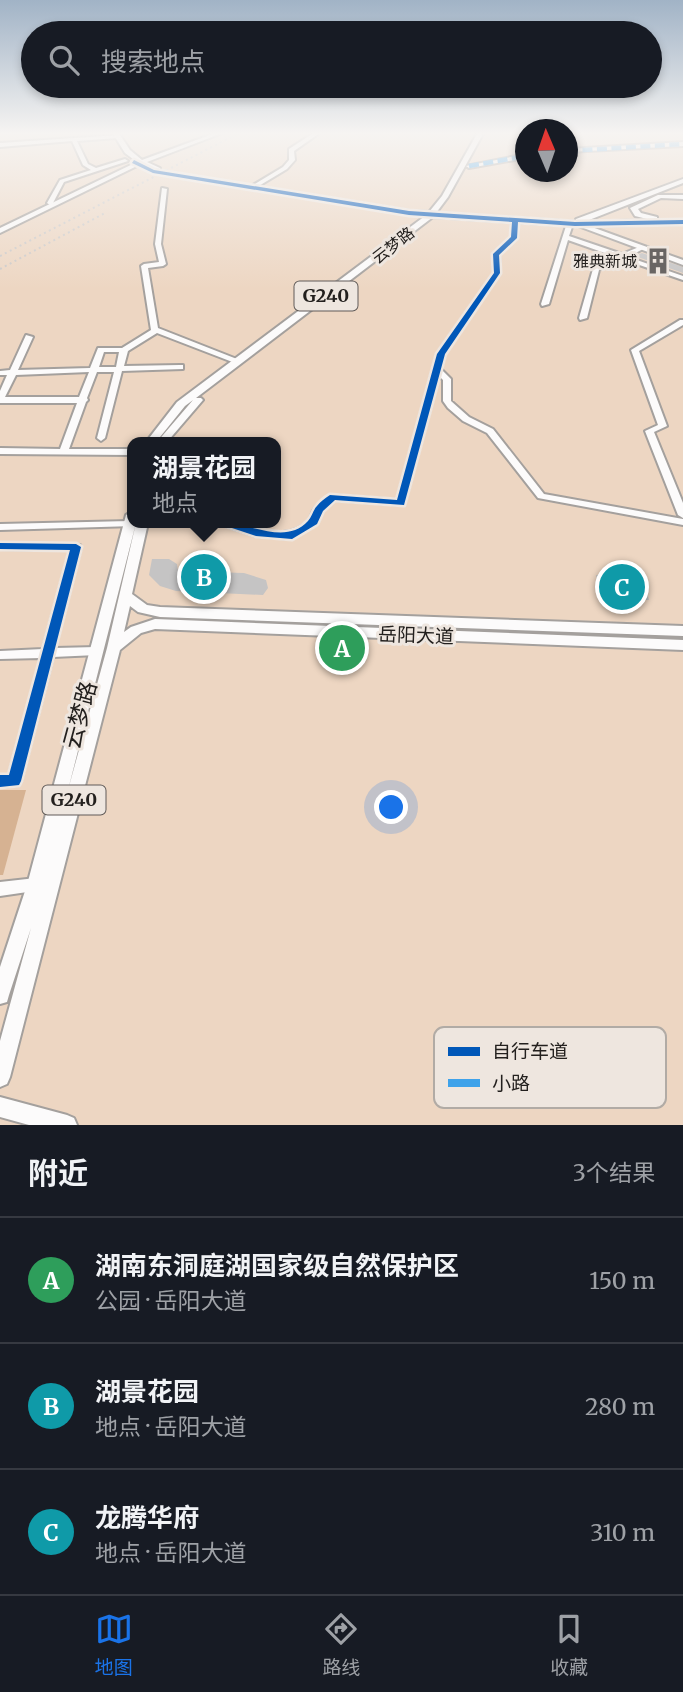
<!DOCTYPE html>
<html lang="zh">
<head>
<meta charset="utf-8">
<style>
  body { margin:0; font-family:Merriweather,"Noto Sans SC",serif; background:#242831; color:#f1f3f6 }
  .compass { position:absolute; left:515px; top:119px; width:63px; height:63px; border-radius:50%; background:#171b24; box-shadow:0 4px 10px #0003; rotate:358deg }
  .you { position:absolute; left:392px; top:808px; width:24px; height:24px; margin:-18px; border:5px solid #fff; border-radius:50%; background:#1a73e8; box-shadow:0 0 0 10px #1a73e833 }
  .badge { display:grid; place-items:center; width:46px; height:46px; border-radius:50%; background:#1a73e8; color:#fff; font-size:23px; font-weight:700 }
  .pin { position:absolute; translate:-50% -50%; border:4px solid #fff; box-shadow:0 2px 7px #0006 }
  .popup { position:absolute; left:127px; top:437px; width:154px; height:91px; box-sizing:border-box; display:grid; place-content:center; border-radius:14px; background:#171b24; filter:drop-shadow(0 2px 5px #0005); font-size:23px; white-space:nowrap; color:#9ea1a6 }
  .popup b { font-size:26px; color:#f1f3f6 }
  .popup::after { content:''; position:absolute; left:50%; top:100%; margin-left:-14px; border:14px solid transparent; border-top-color:#171b24 }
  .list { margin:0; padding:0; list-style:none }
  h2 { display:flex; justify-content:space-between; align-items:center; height:91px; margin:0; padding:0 28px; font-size:30px }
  h2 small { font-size:23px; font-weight:400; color:#9ea1a6 }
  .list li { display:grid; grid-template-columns:46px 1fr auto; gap:21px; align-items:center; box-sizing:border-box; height:126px; padding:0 28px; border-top:2px solid #363941 }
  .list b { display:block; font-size:26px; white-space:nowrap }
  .list p { margin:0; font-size:23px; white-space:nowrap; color:#9ea1a6 }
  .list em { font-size:23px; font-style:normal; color:#9ea1a6 }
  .icon { flex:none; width:38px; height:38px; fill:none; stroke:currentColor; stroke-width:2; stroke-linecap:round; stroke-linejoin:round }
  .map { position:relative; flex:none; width:683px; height:1125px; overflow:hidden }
  .search { position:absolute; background:#171b24; box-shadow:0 4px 10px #0003; left:21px; right:21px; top:21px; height:77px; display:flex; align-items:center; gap:18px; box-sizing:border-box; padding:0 24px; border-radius:38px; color:#9ea1a6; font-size:26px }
  .sheet { height:469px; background:#171b24 }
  nav { display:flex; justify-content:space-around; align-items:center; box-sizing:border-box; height:98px; border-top:2px solid #363941; background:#171b24; font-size:19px; color:#9ea1a6 }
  nav a { display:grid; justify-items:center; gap:4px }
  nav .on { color:#1a73e8 }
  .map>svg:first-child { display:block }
  .green { fill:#edd6c2; fill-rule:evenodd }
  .water { fill:#d6b292 }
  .building { fill:#c5c4c4 }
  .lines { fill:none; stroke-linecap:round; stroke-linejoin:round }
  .major-tunnel { stroke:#c2bebb; stroke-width:7; stroke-dasharray:7 3.5; stroke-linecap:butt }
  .minor-casing { stroke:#a4a09d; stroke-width:4 }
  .major-casing { stroke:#a4a09d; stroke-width:4 }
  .minor { fill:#fcfbfb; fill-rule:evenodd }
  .major { fill:#fcfbfb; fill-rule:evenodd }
  .rail { stroke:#cbc9c8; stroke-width:2; stroke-dasharray:2 3.5; stroke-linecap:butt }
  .quiet { stroke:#3ea2ea; stroke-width:4.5; stroke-dasharray:10 4.5; stroke-linecap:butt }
  .cycleway-casing { stroke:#eee6df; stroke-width:5 }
  .cycleway { fill:#0057b8; fill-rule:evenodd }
  .labels { text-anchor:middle; stroke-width:6; stroke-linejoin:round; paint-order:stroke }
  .far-street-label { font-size:16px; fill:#23201e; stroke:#eee6df }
  .far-poi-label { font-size:16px; fill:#23201e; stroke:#eee6df; text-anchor:end }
  .shield { fill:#eee6df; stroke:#605b58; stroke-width:2 }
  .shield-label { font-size:18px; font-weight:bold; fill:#23201e }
  .street-label { font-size:19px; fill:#23201e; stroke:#eee6df }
  .near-street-label { font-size:23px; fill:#23201e; stroke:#eee6df }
  .key { fill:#eee6df; stroke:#b1aba5; stroke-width:2 }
  .key-label { font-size:19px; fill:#23201e }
</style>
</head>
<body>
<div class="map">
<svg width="683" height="1125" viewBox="0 0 683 1125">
  <rect width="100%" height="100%" fill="#eae6e2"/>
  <path class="green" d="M 0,132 L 525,132 L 526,172 L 568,172 L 568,132 L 683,132 L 683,1125 L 0,1125 ZM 132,442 L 276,442 L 276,523 L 132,523 Z"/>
  <path class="water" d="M 0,790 L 26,790 L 3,875 L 0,875 Z"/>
  <path class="building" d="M 642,253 L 683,267 L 683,273 L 635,256 Z
    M 152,559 L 169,559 L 177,564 L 178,571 L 244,573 L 266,580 L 268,588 L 263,595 L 176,591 L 160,586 L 149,575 Z
    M 596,575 L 642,576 L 649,600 L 602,598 Z"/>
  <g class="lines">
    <path class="major-tunnel" d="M 153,171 L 178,175"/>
    <g class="minor-casing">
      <path id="minor" d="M 315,132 L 321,132 L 294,151 L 295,160 L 287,169 L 257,187 L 253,187 L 253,185 L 283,167 L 289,160 L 289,149 Z
        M 119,135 L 117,138 L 77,141 L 88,164 L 96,168 L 125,159 L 128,161 L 64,182 L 53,203 L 50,205 L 47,203 L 60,180 L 91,170 L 83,165 L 72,141 L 0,147 L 0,143 Z
        M 683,142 L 683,146 L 568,152 L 568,149 Z
        M 526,154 L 526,158 L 469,168 L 466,166 Z
        M 162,188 L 167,189 L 161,244 L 166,264 L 163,266 L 148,268 L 158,328 L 242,361 L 238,363 L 235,363 L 157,333 L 128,351 L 124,366 L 180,365 L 183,365 L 183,369 L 122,371 L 105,438 L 101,441 L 97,438 L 114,372 L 97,372 L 87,398 L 88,400 L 86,402 L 69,449 L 132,449 L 132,455 L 0,454 L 0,448 L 60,449 L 77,403 L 0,403 L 0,391 L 7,375 L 0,375 L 0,371 L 10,370 L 26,335 L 33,337 L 18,370 L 90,368 L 98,348 L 122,348 L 151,330 L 141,266 L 144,264 L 159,262 L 155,244 ZM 104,352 L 119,352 L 116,367 L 99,367 ZM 89,372 L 79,397 L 5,397 L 16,375 Z
        M 515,218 L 518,220 L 517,238 L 499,255 L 500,273 L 445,354 L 441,369 L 451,379 L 451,401 L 469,417 L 493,429 L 544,494 L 683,519 L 683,525 L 538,498 L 487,433 L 463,421 L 448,408 L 443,401 L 443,380 L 439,376 L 404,505 L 335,500 L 323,511 L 317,524 L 292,539 L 256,536 L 223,525 L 222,523 C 250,523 285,545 308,521 C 310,519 312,513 313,511 C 317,504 324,500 330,495 L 397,500 L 437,354 L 494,273 L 493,254 L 511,237 L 512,220 Z
        M 575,222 L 578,224 L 572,227 L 569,236 L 622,254 L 639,247 L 643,247 L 643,249 L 628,257 L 683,276 L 683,280 L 622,259 L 599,270 L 587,318 L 580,320 L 579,318 L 593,269 L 616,257 L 568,240 L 549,304 L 542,306 L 541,304 L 566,226 Z
        M 680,320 L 683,320 L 683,325 L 639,351 L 667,426 L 654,432 L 683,503 L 683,518 L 678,515 L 645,431 L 658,425 L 631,350 Z
        M 130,521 L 134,523 L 134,526 L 0,530 L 0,524 Z
        M 0,543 L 80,545 L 81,547 L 55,648 L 97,647 L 101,648 L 103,651 L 101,654 L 97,655 L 53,657 L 21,781 L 19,785 L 0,787 L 0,775 L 9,775 L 41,658 L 0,659 L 0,651 L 43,649 L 70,550 L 0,549 Z
        M 36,878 L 41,880 L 43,885 L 41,890 L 0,896 L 0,882 Z"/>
    </g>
    <g class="major-casing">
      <path id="major" d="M 112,132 L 118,132 L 130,150 L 142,160 L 218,132 L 225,132 L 147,162 L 160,168 L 160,170 L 139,165 L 0,233 L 0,228 L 137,162 L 125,153 Z
        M 478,132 L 484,132 L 448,197 L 436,213 L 576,222 L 576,219 L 683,179 L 683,183 L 584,222 L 651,220 L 635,216 L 630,208 L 658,195 L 683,195 L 683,199 L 661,198 L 638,209 L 641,213 L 657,217 L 657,220 L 683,220 L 683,224 L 589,226 L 683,260 L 683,265 L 578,226 L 433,217 L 196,398 L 201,398 L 203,400 L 167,442 L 157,442 L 193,400 L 185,406 L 156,442 L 146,442 L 177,402 L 425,216 L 178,177 L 175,175 L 176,174 L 409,211 L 429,212 L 442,196 Z
        M 132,511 L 132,523 L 136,523 L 68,790 L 107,648 L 136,523 L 148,523 L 132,594 L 147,605 L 160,607 L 683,626 L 683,636 L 160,617 L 138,612 L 130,606 L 124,632 L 131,627 L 155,619 L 683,640 L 683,650 L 155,629 L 141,633 L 120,650 L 10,1077 L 7,1084 L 0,1087 L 0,1041 L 31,928 L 9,995 L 7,1002 L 0,1004 L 0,967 L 27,885 L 126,515 Z
        M 0,1097 L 67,1115 L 74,1118 L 77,1125 L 29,1125 L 0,1117 Z"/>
    </g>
    <use href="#minor" class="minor"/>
    <use href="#major" class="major"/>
    <path class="rail" d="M 0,256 L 241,132
      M 0,269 L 105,213"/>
    <path class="quiet" d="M 568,151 L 683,144
      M 469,166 L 526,156"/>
    <g class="cycleway-casing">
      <path id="cycleway" d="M 134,160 L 154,170 L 409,211 L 575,222 L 683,220 L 683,224 L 575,226 L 518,222 L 517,238 L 499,255 L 500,273 L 445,354 L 404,505 L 335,500 L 323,511 L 317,524 L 292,539 L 256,536 L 223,525 L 222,523 C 250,522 285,546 308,521 C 312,517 313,510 317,506 C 320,502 325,498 330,495 L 397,500 L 437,354 L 494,273 L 493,254 L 511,237 L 512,222 L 409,215 L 153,173 L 132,163 Z
        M 0,543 L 76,544 L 81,547 L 21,781 L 19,785 L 0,787 L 0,775 L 9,775 L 70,550 L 0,549 Z"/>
    </g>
    <use href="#cycleway" class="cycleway"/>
  </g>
  <linearGradient id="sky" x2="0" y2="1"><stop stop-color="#a1b3c6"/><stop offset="0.46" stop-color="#f6f4f2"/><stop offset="1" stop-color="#f6f4f2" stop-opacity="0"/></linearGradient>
  <rect width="683" height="289" fill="url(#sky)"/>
  <defs>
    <g id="building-bare" transform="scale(2.1)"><path d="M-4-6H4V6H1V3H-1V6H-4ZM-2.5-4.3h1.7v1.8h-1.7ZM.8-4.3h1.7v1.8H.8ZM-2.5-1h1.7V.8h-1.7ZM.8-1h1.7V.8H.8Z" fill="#696563" stroke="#eee6df" stroke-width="2.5" paint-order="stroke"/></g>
  </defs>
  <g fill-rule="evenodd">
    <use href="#building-bare" x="658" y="261"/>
  </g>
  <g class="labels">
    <g class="far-street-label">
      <text transform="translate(393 245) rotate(-38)" y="6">云梦路</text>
    </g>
    <g class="far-poi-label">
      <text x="637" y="267">雅典新城</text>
    </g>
    <g class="shield">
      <rect x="294.5" y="281.5" width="63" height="29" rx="5"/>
      <rect x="42.5" y="785.5" width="63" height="29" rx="5"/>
    </g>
    <g class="shield-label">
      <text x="326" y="302">G240</text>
      <text x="74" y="806">G240</text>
    </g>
    <g class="street-label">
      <text transform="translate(416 635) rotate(2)" y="7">岳阳大道</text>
    </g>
    <g class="near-street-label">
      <text transform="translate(80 715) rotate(-75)" y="8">云梦路</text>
    </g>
  </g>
  <rect x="434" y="1027" width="232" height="81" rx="10" class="key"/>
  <rect x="448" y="1047" width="32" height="9" fill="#0057b8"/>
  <rect x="448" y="1079" width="32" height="8" fill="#3ea2ea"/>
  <g class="key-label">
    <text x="492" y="1058">自行车道</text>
    <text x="492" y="1090">小路</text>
  </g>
</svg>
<svg class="compass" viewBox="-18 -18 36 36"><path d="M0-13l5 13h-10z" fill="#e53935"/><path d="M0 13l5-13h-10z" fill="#9ea1a6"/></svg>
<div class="you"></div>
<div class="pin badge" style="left:342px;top:648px;background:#2e9e5b">A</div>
<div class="pin badge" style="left:204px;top:577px;background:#0f9aa8">B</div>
<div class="popup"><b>湖景花园</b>地点</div>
<div class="pin badge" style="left:622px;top:587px;background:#0f9aa8">C</div>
<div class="search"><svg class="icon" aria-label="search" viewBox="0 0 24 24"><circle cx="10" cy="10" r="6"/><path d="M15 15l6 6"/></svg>搜索地点</div>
</div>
<section class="sheet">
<h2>附近<small>3个结果</small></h2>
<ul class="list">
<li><span class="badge" style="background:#2e9e5b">A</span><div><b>湖南东洞庭湖国家级自然保护区</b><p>公园 · 岳阳大道</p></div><em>150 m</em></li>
<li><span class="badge" style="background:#0f9aa8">B</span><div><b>湖景花园</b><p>地点 · 岳阳大道</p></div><em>280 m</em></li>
<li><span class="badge" style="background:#0f9aa8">C</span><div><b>龙腾华府</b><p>地点 · 岳阳大道</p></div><em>310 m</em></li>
</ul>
</section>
<nav>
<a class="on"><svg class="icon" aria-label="map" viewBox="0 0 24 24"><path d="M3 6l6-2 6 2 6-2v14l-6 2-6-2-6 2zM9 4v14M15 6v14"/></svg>地图</a>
<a><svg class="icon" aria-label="directions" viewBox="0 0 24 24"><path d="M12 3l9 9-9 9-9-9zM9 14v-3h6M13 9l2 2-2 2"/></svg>路线</a>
<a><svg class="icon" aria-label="saved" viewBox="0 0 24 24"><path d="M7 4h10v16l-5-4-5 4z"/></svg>收藏</a>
</nav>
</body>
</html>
